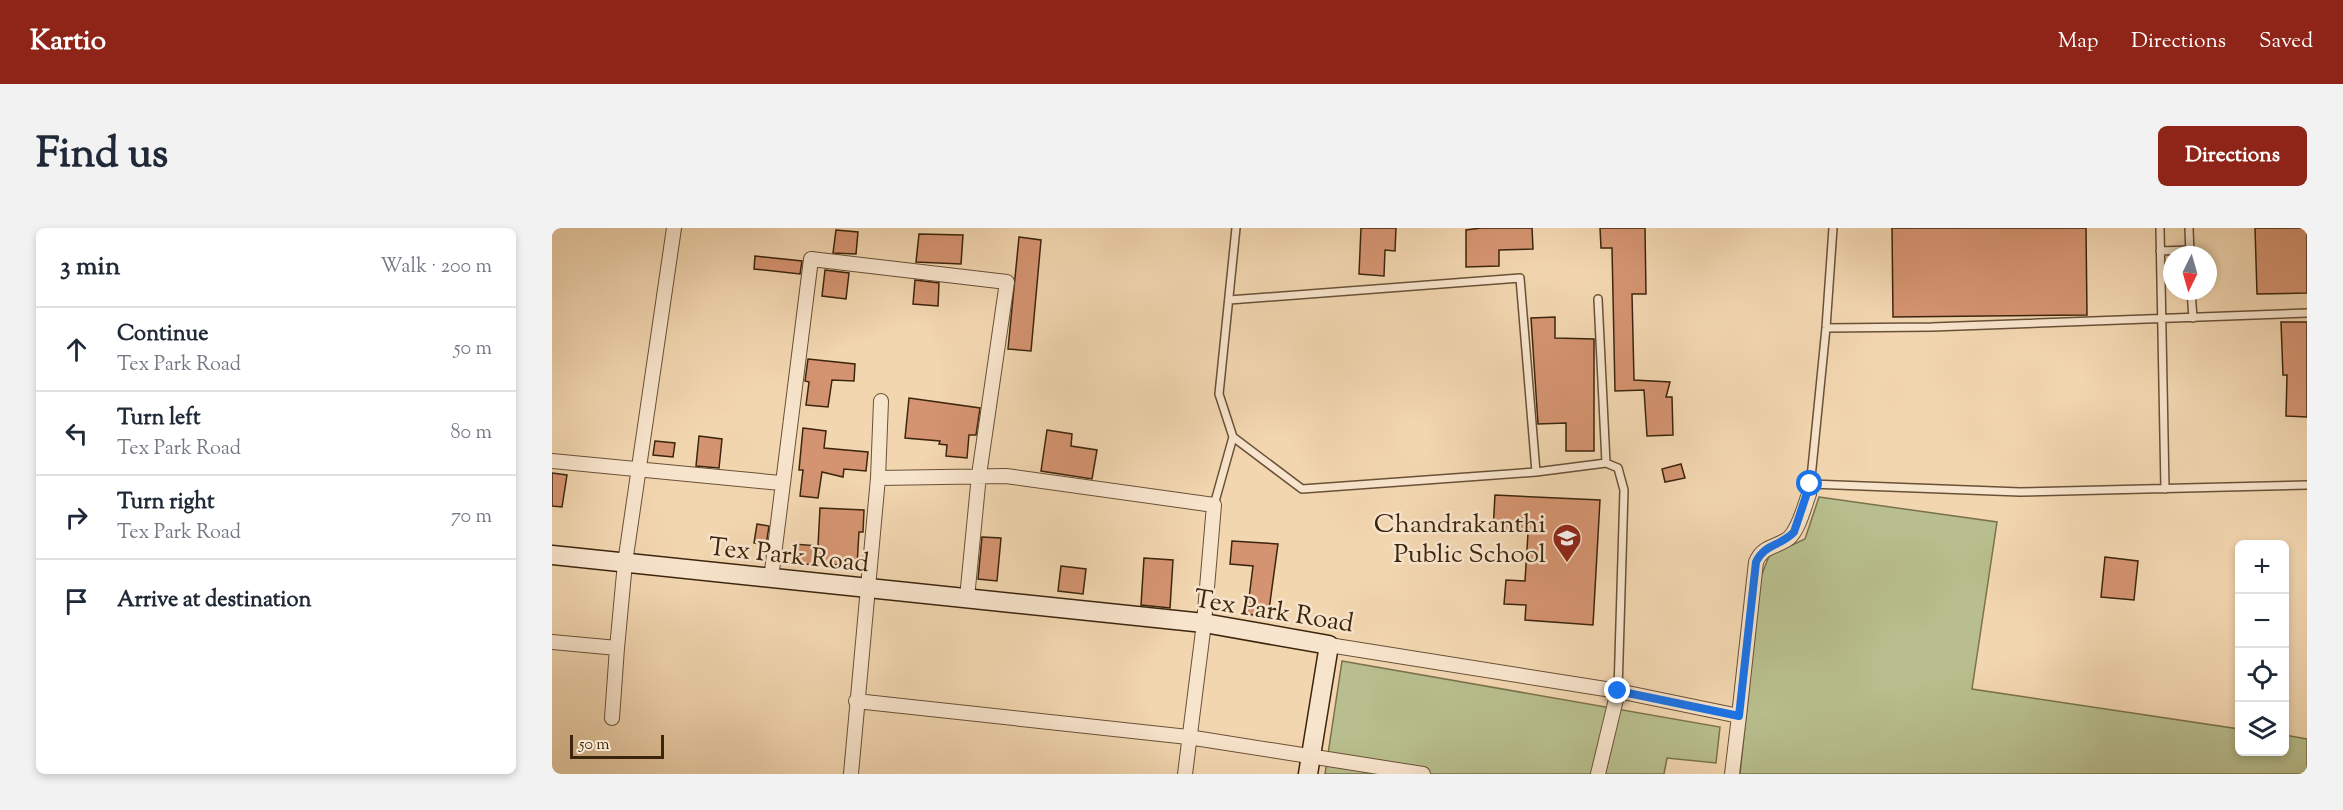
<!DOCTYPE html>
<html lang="en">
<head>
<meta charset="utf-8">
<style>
  body { margin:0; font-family:"Sorts Mill Goudy",serif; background:#f2f2f3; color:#1f2937 }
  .controls { position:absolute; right:18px; bottom:18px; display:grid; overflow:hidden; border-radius:9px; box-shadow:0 3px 9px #0003 }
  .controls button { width:54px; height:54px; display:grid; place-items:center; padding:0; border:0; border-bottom:2px solid #e0e1e3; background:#fff; color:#1f2937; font:30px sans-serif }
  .compass { position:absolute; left:1611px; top:18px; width:54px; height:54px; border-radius:50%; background:#fff; box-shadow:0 3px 9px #0003; rotate:185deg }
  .scale { position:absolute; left:18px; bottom:15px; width:94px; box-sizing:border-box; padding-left:6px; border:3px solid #3c250d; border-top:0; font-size:16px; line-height:21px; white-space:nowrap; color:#3c250d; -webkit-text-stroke:4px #f7e4cc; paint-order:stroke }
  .stop { position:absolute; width:18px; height:18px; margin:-14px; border:4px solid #1a73e8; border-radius:50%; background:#fff }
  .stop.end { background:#1a73e8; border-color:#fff; box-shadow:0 2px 6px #0008 }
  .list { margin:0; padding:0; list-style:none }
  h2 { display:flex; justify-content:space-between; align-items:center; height:78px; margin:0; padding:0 24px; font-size:26px }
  h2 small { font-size:20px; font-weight:400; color:#747a83 }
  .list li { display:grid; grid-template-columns:39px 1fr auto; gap:18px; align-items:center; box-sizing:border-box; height:84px; padding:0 24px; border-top:2px solid #e0e1e3 }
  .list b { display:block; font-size:22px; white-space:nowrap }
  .list p { margin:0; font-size:20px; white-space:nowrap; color:#747a83 }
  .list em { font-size:20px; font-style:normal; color:#747a83 }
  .icon { flex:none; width:33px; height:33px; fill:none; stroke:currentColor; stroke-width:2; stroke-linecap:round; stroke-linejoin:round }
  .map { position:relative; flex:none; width:1755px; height:546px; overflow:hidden; border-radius:9px }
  header { display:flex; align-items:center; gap:36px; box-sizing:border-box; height:84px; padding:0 30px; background:#8f2418; color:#fff }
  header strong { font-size:28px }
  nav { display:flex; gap:33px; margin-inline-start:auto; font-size:21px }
  .intro { display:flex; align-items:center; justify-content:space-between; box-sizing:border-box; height:144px; padding:0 36px }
  h1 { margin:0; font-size:42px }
  .button { padding:15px 27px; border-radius:9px; background:#8f2418; color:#fff; font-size:21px; font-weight:700 }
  main { display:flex; gap:36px; padding:0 36px }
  aside { flex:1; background:#fff; border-radius:9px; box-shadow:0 3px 9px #0003 }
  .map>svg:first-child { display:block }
  .green { fill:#b8be8d; stroke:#7a724d; stroke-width:1.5 }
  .building { fill:#d59471; stroke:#3c250d; stroke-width:1.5 }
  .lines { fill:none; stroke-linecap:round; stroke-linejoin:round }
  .lane-casing { stroke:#6a5136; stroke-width:10 }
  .street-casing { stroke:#6a5136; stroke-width:16 }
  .secondary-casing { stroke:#3c250d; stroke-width:21 }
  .lane { stroke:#f7e4cc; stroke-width:7 }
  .street { stroke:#f7e4cc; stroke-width:14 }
  .secondary { stroke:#f7e4cc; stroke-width:18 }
  .route { stroke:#1a73e8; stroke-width:8 }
  .labels { text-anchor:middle; stroke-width:5; stroke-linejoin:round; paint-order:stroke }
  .poi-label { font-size:26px; fill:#3c250d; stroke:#f7e4cc; text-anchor:end }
  .street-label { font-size:26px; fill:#3c250d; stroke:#f7e4cc }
</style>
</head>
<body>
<header>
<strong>Kartio</strong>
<nav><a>Map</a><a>Directions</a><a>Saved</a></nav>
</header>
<div class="intro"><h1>Find us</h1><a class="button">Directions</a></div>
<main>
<aside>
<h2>3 min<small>Walk · 200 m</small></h2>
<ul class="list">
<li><svg class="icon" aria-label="ahead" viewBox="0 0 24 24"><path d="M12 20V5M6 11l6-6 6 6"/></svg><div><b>Continue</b><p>Tex Park Road</p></div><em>50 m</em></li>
<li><svg class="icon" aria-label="left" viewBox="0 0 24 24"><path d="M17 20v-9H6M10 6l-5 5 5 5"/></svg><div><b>Turn left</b><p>Tex Park Road</p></div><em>80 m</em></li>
<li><svg class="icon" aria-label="right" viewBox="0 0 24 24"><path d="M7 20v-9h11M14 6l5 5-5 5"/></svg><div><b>Turn right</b><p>Tex Park Road</p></div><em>70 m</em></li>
<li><svg class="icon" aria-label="arrive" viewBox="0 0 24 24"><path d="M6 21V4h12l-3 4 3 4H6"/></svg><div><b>Arrive at destination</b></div></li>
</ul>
</aside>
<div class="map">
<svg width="1755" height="546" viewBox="0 0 1755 546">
  <rect width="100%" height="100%" fill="#f2d6b0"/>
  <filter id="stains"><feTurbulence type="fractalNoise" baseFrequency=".00333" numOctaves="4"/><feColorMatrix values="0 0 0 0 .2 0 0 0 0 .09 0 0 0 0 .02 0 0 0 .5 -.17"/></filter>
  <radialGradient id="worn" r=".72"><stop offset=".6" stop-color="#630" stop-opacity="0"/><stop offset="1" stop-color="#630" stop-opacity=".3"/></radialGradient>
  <path class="green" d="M 1267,269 L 1445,294 L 1420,461 L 1687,501 L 1688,524 L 1732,524 L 1733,507 L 1755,511 L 1755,546 L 1188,546 L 1208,351 L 1217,328 L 1253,311 Z
    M 790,433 L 1168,499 L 1164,535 L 1115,530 L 1112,546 L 773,546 Z"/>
  <path class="building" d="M 809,0 L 844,0 L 843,23 L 833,22 L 832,48 L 807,46 Z
    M 929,0 L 980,0 L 981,21 L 947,22 L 947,38 L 914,39 L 914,2 Z
    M 1048,0 L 1093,0 L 1094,66 L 1080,66 L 1082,152 L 1118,154 L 1114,169 L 1120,169 L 1121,207 L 1095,208 L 1092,162 L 1063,163 L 1060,20 L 1049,20 Z
    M 1340,0 L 1534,0 L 1535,87 L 1341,89 Z
    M 1703,0 L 1755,0 L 1755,65 L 1705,66 Z
    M 284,2 L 306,4 L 304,26 L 281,25 Z
    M 367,6 L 411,7 L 409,36 L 364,34 Z
    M 467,9 L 489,12 L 479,123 L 456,121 Z
    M 203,28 L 250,33 L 248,46 L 202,41 Z
    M 273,42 L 297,45 L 294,71 L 270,68 Z
    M 363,52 L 387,55 L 386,78 L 361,76 Z
    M 1003,89 L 1003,110 L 1042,111 L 1042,223 L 1014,223 L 1014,195 L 986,196 L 979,90 Z
    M 1729,94 L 1755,94 L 1755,189 L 1734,188 L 1735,147 L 1731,147 Z
    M 256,131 L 303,136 L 302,153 L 280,152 L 276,179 L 254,177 L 257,154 L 253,153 Z
    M 357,170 L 428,180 L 424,207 L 417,207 L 415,230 L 394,228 L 395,217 L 387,216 L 388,213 L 353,210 Z
    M 251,200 L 274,203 L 272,220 L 316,224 L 314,243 L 292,241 L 291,249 L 270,244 L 266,270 L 248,268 L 251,242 L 247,242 Z
    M 495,202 L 520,206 L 519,218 L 545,222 L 540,251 L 489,243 Z
    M 147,208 L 170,211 L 167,240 L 144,238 Z
    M 103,213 L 123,215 L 121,229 L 101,227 Z
    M 1129,236 L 1133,250 L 1113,254 L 1110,241 Z
    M 0,245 L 15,247 L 10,279 L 0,278 Z
    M 943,267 L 1048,272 L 1041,397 L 973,392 L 974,377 L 952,376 L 954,352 L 973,353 L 976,305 L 941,303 Z
    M 268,280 L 312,282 L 311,304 L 307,304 L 305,337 L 241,336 L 242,316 L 266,318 Z
    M 205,296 L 217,298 L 214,317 L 202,315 Z
    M 430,309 L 449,310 L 445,353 L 426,351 Z
    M 680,313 L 726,316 L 716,389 L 695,386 L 701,338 L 678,336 Z
    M 1553,329 L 1586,333 L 1582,372 L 1549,369 Z
    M 592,330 L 621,332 L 618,380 L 589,377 Z
    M 509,338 L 534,341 L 531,366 L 506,363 Z"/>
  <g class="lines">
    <g class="lane-casing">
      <path id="lane" d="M 684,0 L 667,166 L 681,209 L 750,261 L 984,244 L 1054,235 L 1066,240 L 1072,262 L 1066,463
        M 1608,0 L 1613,261
        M 1637,0 L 1638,27
        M 1608,23 L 1638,22
        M 1639,63 L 1641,90
        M 1046,71 L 1054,235
        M 677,72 L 968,50 L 984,244
        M 1274,100 L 1380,99 L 1755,85
        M 1259,256 L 1468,264 L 1755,257
        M 1258,260 L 1274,100 L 1281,0
        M 662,277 L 681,209"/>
    </g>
    <g class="street-casing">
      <path id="street" d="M 0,233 L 229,255
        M 326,250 L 454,248 L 662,277 L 652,395 L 633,546
        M 219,351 L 259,31 L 455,54 L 427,247 L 415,370
        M 0,414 L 65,420 L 60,490
        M 777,417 L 1066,463 L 1187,488 L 1204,334 C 1211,317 1224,320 1237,310 C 1247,301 1252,279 1257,266
        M 65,420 L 73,335 L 122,0
        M 304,473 L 636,509 L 871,546
        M 299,546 L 326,250 L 329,173
        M 1046,546 L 1066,463
        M 1180,546 L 1187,488"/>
    </g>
    <g class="secondary-casing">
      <path id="secondary" d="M 0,327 L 652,395 L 777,417 L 756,546"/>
    </g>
    <use href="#lane" class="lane"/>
    <use href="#street" class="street"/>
    <use href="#secondary" class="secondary"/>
  </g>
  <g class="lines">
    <path class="route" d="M 1066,463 L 1187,488 L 1204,334 C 1212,316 1229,318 1242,304 L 1258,256"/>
  </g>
  <defs>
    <g id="school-pin" transform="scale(1.5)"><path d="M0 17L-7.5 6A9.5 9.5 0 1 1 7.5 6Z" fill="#8f2418" stroke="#f7e4cc"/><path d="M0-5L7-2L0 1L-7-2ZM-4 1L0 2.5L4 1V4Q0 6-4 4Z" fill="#fff"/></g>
  </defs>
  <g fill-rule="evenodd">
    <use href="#school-pin" x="1015" y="310"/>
  </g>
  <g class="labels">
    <g class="poi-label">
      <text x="994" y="304">Chandrakanthi<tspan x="994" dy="30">Public School</tspan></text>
    </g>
    <g class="street-label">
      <text transform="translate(237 326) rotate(6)" y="9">Tex Park Road</text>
      <text transform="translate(722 382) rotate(9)" y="9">Tex Park Road</text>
    </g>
  </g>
  <rect width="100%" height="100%" filter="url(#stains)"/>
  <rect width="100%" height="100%" fill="url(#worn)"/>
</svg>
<div class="controls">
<button>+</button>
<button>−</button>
<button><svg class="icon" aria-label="locate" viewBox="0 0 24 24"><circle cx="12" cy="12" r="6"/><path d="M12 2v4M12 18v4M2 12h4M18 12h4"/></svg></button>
<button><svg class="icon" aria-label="layers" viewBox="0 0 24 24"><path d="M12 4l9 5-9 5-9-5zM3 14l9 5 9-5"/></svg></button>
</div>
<svg class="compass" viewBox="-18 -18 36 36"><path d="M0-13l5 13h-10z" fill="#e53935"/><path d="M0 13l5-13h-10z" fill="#747a83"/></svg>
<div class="scale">50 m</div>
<div class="stop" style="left:1258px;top:256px"></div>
<div class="stop end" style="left:1066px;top:463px"></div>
</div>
</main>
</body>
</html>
